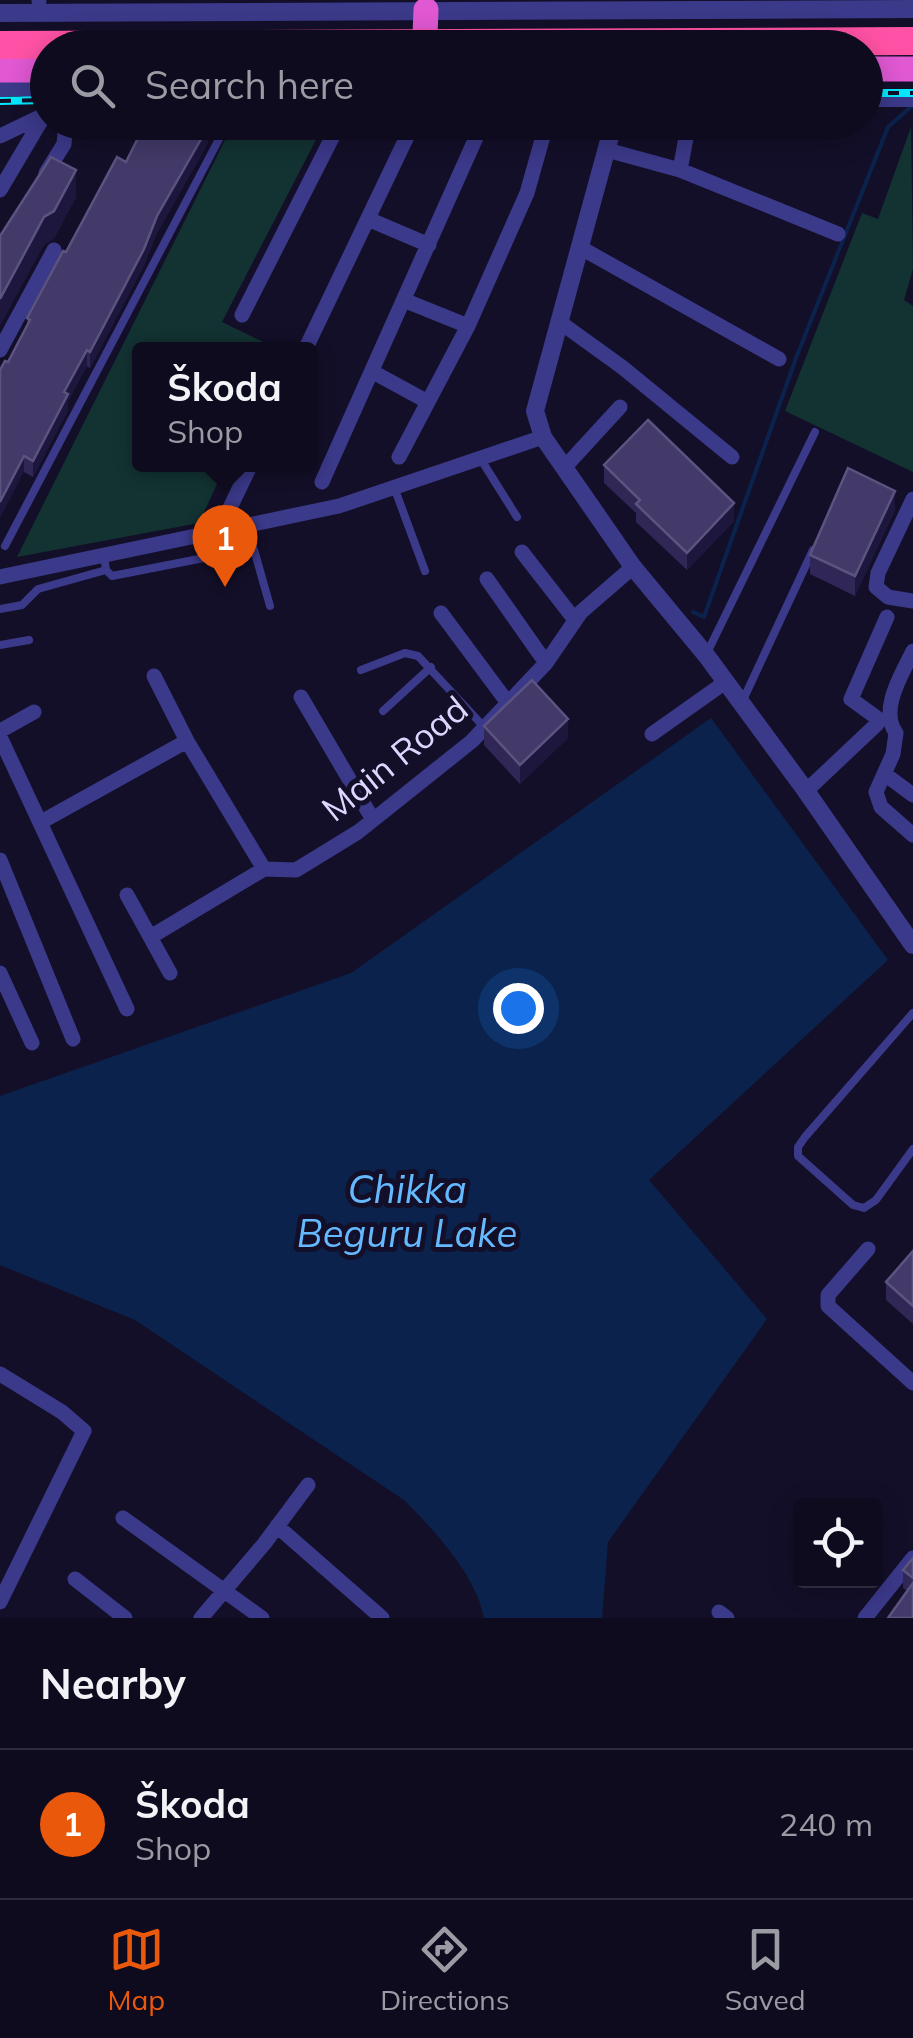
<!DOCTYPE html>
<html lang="en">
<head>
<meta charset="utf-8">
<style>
  body { margin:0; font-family:Mulish,sans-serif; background:#171428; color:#f1f3f6 }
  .controls { position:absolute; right:30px; bottom:30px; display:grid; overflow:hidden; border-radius:10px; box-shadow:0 5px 25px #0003 }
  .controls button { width:90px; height:90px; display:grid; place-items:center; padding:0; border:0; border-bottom:2px solid #2e2b3d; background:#0e0b1f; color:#f1f3f6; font:50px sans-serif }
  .you { position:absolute; left:518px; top:1008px; width:35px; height:35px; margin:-25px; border:8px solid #fff; border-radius:50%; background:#1a73e8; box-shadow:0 0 0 15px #1a73e833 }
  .badge { display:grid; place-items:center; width:65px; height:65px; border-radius:50%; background:#ea580c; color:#fff; font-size:32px; font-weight:700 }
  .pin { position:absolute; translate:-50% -82px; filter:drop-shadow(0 2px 5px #0008) }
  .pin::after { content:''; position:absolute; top:52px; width:35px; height:30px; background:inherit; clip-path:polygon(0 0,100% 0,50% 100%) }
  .popup { position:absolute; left:132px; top:342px; width:185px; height:130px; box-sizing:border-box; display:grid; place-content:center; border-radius:10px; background:#0e0b1f; filter:drop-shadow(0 2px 8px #0005); font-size:32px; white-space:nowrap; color:#9b9ba4 }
  .popup b { font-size:38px; color:#f1f3f6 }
  .popup::after { content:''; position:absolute; left:50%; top:100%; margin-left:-20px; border:20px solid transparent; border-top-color:#0e0b1f }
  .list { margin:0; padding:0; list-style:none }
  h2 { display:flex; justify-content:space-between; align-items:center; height:130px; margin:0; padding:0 40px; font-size:42px }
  h2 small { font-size:32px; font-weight:400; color:#9b9ba4 }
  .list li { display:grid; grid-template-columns:65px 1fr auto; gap:30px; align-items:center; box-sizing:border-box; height:150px; padding:0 40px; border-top:2px solid #2e2b3d }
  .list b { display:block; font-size:38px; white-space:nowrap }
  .list p { margin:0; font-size:32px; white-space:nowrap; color:#9b9ba4 }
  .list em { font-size:32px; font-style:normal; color:#9b9ba4 }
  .icon { flex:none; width:55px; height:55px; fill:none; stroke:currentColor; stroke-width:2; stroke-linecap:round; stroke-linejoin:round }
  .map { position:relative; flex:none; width:913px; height:1618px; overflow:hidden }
  .search { position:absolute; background:#0e0b1f; box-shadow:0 5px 25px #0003; left:30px; right:30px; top:30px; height:110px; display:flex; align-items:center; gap:25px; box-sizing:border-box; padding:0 35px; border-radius:55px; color:#9b9ba4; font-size:38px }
  .sheet { height:280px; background:#0e0b1f }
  nav { display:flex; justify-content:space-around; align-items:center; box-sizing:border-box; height:140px; border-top:2px solid #2e2b3d; background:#0e0b1f; font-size:28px; color:#9b9ba4 }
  nav a { display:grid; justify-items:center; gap:5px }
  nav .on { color:#ea580c }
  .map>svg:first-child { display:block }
  .green { fill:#123332 }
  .water { fill:#0b234c }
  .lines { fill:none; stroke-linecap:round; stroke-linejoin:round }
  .stream { stroke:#0b234c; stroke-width:4 }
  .service { stroke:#3b3989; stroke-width:8 }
  .minor { stroke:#3b3989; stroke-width:15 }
  .tertiary { stroke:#3b3989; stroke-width:18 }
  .trunk { stroke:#e058d2; stroke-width:25 }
  .motorway { stroke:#ff52a6; stroke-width:28 }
  .rail-casing { stroke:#03e8ff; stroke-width:8 }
  .rail { stroke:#130f29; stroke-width:4; stroke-dasharray:11; stroke-linecap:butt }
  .wall { fill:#312757 }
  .shaded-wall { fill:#1d163d }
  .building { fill:#433a69; stroke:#5b5380; stroke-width:2.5 }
  .labels { text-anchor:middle; stroke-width:10; stroke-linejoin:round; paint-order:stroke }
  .street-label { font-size:35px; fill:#dbd7ff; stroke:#130f29 }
  .water-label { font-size:38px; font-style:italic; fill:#65b9ff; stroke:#130f29 }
</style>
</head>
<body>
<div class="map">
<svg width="913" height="1618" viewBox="0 0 913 1618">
  <rect width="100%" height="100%" fill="#130f29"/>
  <path class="green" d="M 323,126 L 222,322 L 278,349 L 140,350 L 140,464 L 226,465 L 199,523 L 17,557 L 231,128 Z
    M 911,127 L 913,269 L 904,300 L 913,306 L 913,472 L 785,411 L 862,213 L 878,219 Z"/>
  <path class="water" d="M 711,718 L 888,960 L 649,1180 L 767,1319 L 608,1542 L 602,1618 L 484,1618 C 476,1575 434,1530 404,1500 L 135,1320 L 0,1265 L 0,1096 L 351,973 Z"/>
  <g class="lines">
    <path class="stream" d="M 693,612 L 704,617 L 796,358 L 888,127 L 913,105"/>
    <path class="service" d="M 480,458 L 517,517
      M 394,487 L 425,571
      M 247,525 L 270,606
      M 5,546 L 228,122
      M 104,556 L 106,570 L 112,576 L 214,556 L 221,549 L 217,532
      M 0,609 L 22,605 L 38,589 L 106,570
      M 0,645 L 29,640
      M 706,655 L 815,432
      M 361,670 L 405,653 L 418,656 L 485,728
      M 743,700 L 813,550
      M 383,711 L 431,667
      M 913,1013 L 805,1137 L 798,1147 L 798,1156 L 853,1205 L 864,1208 L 876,1200 L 913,1149"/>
    <path class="minor" d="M 39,1 L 39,0
      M 689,122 L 680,170 L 838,234
      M 0,136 L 46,114
      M 607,150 L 680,170
      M 46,173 L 64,144 L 66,122
      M 0,190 L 45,114
      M 368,219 L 429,245
      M 581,248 L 779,359
      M 406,301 L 468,326
      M 242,315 L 340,122
      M 561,323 L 622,367 L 732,457
      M 0,350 L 54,250
      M 305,350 L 414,122
      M 373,372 L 428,402
      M 399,457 L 468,326 L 527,193 L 547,122
      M 564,468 L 620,407
      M 322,482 L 483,122
      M 913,499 L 878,573 L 876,587 L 888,597 L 913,601
      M 227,514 L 251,464
      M 522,552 L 575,620
      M 0,577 L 339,506 L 543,437
      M 487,579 L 546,663
      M 441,613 L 508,703
      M 913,651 C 902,674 879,710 896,733 L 893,754 L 876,792 L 881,807 L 913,835
      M 154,676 L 187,741
      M 301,697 L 372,818
      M 0,731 L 34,712
      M 652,734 L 724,683
      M 0,737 L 127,1009
      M 886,775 L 913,795
      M 806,791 L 877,724 L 877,718 L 851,699 L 887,617
      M 41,822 L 187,741 L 264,869
      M 0,860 L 73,1039
      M 127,895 L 170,973
      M 152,936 L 264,869 L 296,870 L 358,832 L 472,741 L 546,663 L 581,612 L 633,567
      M 0,973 L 32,1043
      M 868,1249 L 828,1295 L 828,1306 L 913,1383
      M 0,1374 L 62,1412 L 84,1431 L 0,1602
      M 123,1518 L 262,1618
      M 277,1526 L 382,1618
      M 75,1579 L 125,1618
      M 719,1612 L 727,1618
      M 201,1618 L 264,1544 L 308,1485
      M 865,1618 L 913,1558"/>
    <path class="tertiary" d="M 0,13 L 913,9
      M 0,88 L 22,87 L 48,96
      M 866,98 L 913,98
      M 614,122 L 535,411 L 543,437 L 633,567 L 706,655 L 806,791 L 913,945"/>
    <path class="trunk" d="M 425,35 L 426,10
      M 866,69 L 913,69
      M 0,70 L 48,70"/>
    <path class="motorway" d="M 0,45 L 913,41"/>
    <g class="rail-casing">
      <path id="rail" d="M 866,93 L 913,93
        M 0,101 L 48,100"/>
    </g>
    <use href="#rail" class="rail"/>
  </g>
  <path class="wall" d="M 171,132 L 208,143 L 157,233 L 144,265 L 90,368 L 87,366 L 68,401 L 68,410 L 33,477 L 24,472 L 8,362 L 27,326 L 27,318 L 66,252 L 126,162 Z
    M 604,465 L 734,521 L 687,570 L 636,522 L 636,513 L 604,483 Z
    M 895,510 L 855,596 L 810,574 L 810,555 Z
    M 484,726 L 568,738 L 520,784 L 484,745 Z
    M 913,1251 L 913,1324 L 886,1300 L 886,1282 Z
    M 913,1558 L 913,1618 L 907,1591 L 903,1588 L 903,1570 Z"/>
  <path class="shaded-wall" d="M 208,127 L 208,143 L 157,233 L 144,265 L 90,368 L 90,352 L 157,216 Z
    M 76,170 L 76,198 L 54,239 L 44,245 L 0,326 L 0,299 L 44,217 Z
    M 87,350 L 87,366 L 68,401 L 68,410 L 33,477 L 33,461 L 64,392 Z
    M 24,456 L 24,472 L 0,518 L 0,502 Z
    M 895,491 L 895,510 L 855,596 L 855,576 Z
    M 734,503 L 734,521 L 687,570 L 687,553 Z
    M 568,719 L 568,738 L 520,784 L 520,765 Z"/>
  <path class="building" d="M 146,122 L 152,122 L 171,132 L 176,123 L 189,130 L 193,122 L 200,122 L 208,127 L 157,216 L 144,249 L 90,352 L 87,350 L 64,392 L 68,394 L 33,461 L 24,456 L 0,502 L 0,370 L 5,361 L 8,362 L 30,320 L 27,318 L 63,251 L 66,252 L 117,157 L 126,162 Z
    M 51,157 L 76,170 L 54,211 L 44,217 L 0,299 L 0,236 Z
    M 648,420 L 734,503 L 687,553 L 636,504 L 640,500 L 604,465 Z
    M 848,468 L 895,491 L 855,576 L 810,555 Z
    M 532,680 L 568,719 L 520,765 L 484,726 Z
    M 913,1251 L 913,1306 L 886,1282 Z
    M 913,1558 L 913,1578 L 903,1570 Z
    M 913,1583 L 913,1618 L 888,1618 Z"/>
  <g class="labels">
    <g class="street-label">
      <text transform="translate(395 759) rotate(-39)" y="12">Main Road</text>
    </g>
    <g class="water-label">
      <text x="407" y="1203">Chikka<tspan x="407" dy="44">Beguru Lake</tspan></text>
    </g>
  </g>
</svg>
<div class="controls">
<button><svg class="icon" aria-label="locate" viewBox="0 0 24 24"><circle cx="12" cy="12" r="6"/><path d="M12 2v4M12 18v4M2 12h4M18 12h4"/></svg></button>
</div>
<div class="you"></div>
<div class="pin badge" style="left:225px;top:587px">1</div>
<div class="popup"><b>Škoda</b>Shop</div>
<div class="search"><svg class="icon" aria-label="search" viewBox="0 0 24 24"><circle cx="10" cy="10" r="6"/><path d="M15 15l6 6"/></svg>Search here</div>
</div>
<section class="sheet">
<h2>Nearby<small></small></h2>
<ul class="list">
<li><span class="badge">1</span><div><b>Škoda</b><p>Shop</p></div><em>240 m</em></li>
</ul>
</section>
<nav>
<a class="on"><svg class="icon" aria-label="map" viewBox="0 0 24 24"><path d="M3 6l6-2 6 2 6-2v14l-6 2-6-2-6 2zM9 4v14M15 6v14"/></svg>Map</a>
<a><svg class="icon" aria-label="directions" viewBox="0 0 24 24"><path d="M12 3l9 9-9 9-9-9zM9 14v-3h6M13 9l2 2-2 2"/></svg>Directions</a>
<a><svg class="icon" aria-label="saved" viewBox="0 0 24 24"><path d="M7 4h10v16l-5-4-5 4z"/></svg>Saved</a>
</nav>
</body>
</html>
